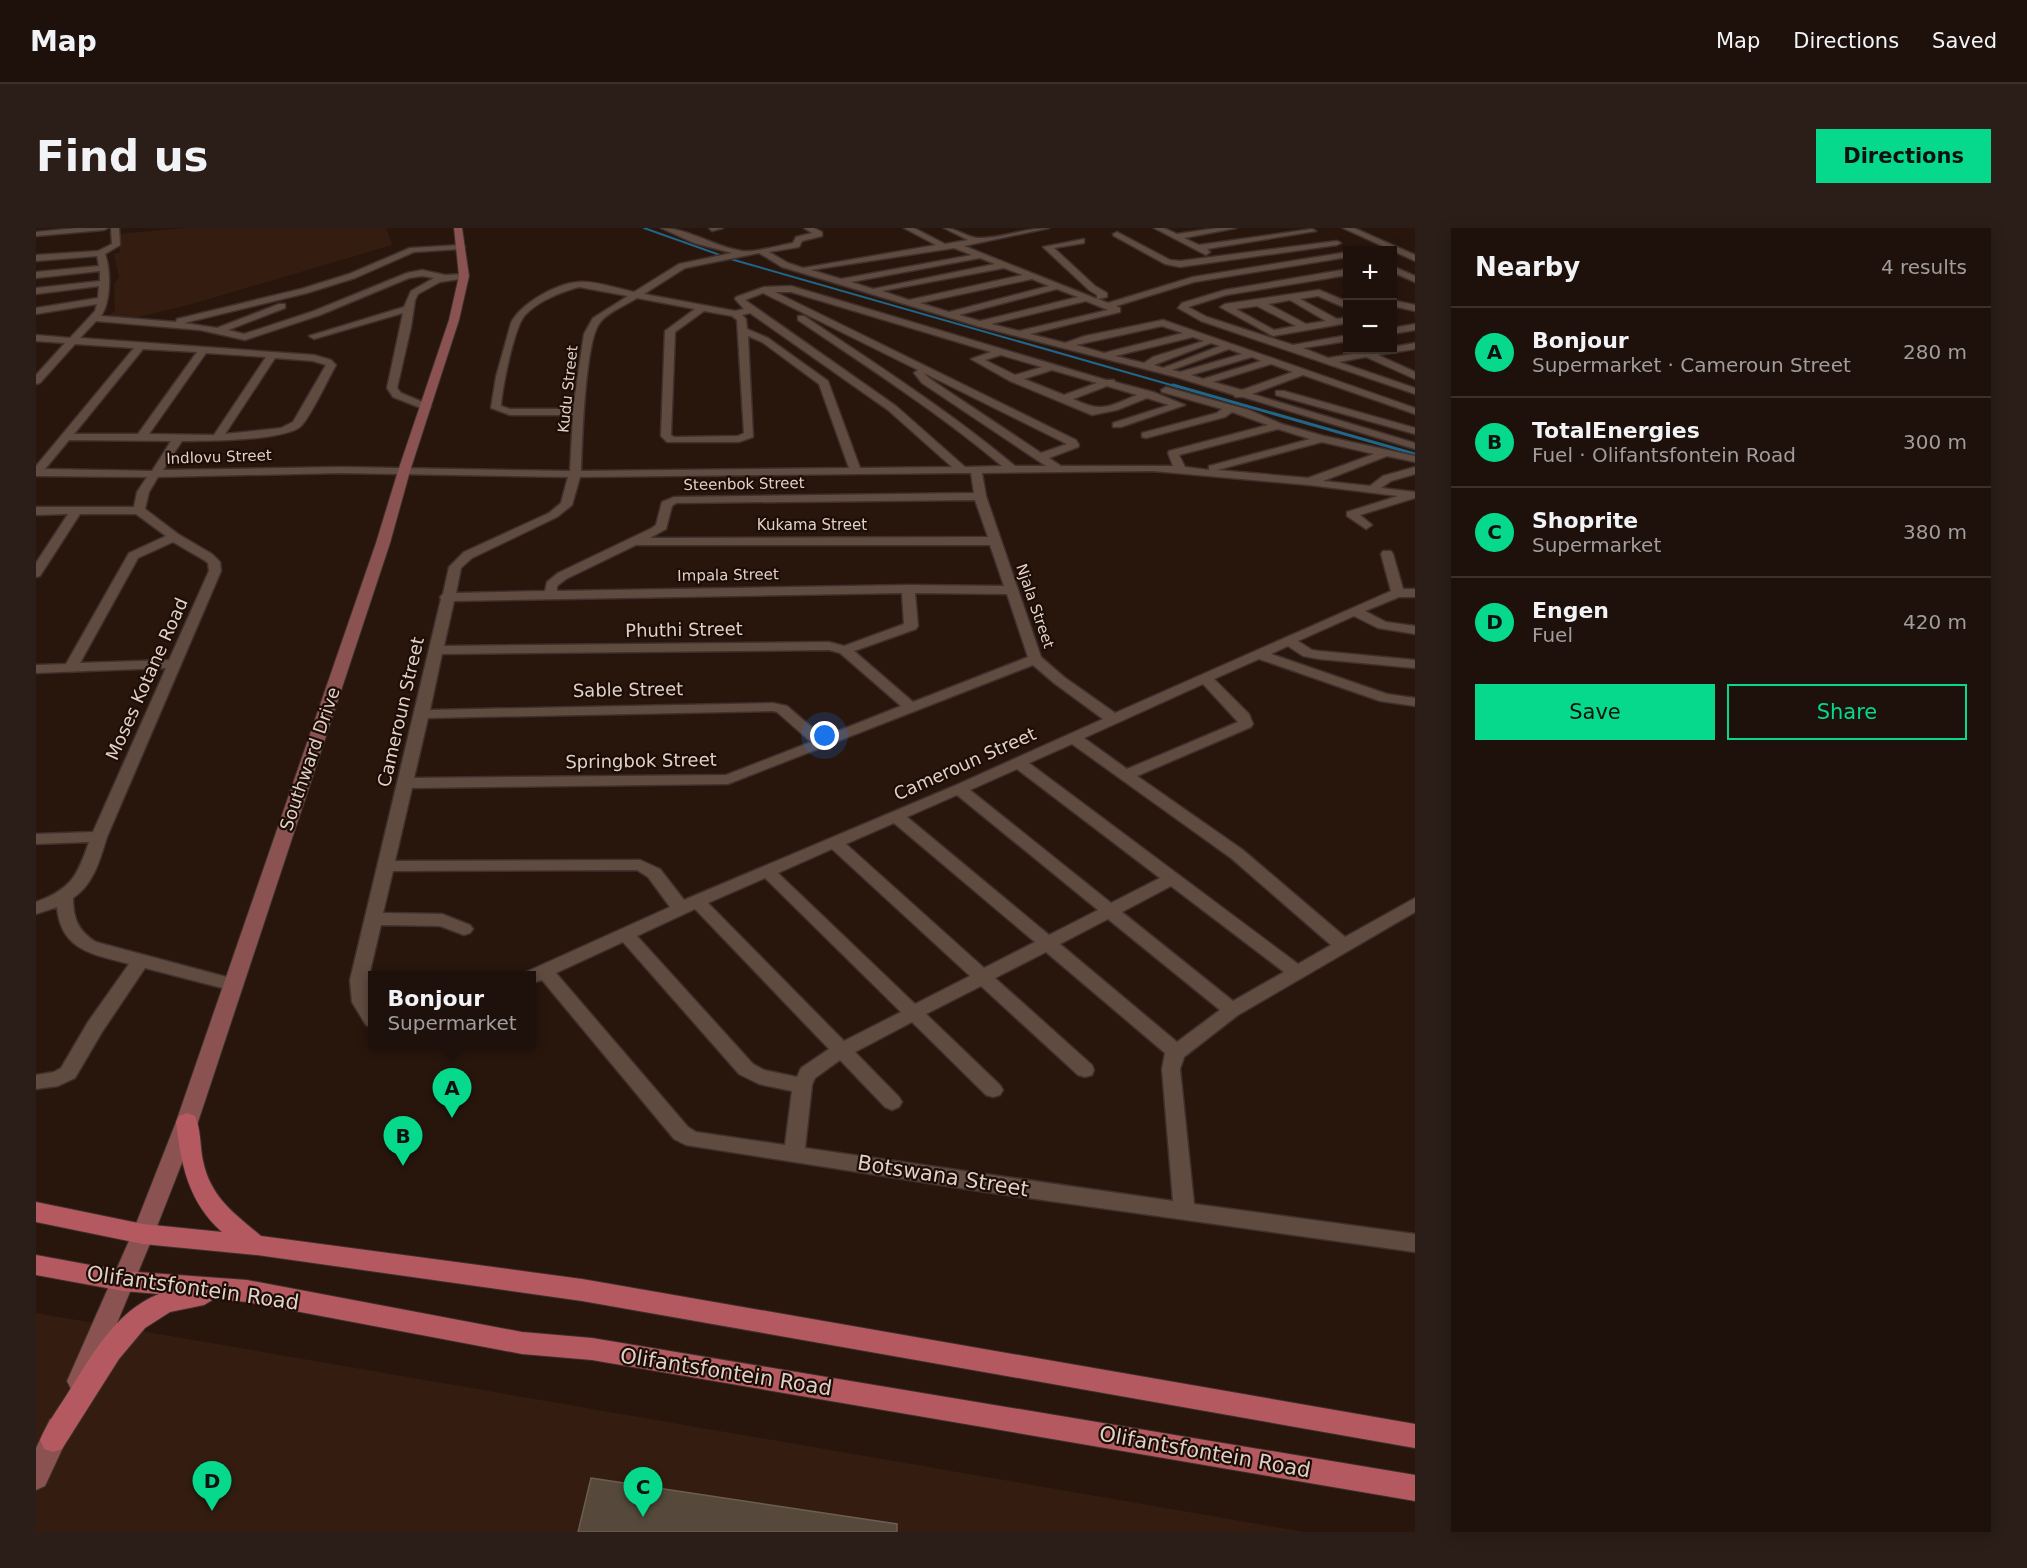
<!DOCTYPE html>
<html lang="en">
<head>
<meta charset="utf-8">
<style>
  body { margin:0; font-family:"DejaVu Sans",sans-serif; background:#2b1e18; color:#f1f3f6 }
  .controls { position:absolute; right:18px; top:18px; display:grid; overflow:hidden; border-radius:0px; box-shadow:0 3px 15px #0003 }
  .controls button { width:54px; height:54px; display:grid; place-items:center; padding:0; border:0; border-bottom:2px solid #3c302b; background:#1e100a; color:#f1f3f6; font:30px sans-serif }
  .you { position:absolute; left:789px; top:508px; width:21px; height:21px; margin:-15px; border:4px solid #fff; border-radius:50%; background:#1a73e8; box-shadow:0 0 0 9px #1a73e833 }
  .badge { display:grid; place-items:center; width:39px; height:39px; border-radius:50%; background:#06d98b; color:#111; font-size:20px; font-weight:700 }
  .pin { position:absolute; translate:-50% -50px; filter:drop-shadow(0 2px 3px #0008) }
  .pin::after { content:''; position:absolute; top:32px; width:21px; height:18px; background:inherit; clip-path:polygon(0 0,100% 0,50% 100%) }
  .popup { position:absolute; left:332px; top:743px; width:168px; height:78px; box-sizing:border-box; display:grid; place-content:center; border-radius:0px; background:#1e100a; filter:drop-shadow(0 2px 4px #0005); font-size:20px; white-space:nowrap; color:#a19d9c }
  .popup b { font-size:22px; color:#f1f3f6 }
  .popup::after { content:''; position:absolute; left:50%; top:100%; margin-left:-12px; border:12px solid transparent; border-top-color:#1e100a }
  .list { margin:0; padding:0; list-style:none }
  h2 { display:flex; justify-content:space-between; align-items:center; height:78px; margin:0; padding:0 24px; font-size:26px }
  h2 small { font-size:20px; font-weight:400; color:#a19d9c }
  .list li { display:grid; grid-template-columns:39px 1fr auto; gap:18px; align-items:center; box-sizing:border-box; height:90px; padding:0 24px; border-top:2px solid #3c302b }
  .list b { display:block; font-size:22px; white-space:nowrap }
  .list p { margin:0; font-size:20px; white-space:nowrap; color:#a19d9c }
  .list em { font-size:20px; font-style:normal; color:#a19d9c }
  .actions { display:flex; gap:12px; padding:18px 24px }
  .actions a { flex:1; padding:14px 0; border:2px solid #06d98b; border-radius:0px; text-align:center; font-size:21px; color:#06d98b }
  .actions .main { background:#06d98b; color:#111 }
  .map { position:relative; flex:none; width:1379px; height:1304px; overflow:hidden; border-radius:0px }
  header { display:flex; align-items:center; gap:36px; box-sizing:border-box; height:84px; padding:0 30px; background:#1e100a; border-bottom:2px solid #3c302b }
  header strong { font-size:28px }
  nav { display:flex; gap:33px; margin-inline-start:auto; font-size:21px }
  .intro { display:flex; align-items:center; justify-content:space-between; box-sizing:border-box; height:144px; padding:0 36px }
  h1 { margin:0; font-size:42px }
  .button { padding:15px 27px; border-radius:0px; background:#06d98b; color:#111; font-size:21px; font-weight:700 }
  main { display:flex; gap:36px; padding:0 36px }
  aside { flex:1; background:#1e100a; border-radius:0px; box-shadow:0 3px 15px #0003 }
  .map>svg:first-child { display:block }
  .built { fill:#341d10 }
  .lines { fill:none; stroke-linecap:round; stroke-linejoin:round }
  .stream-far1 { stroke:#1f668b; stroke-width:2 }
  .stream { stroke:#1f668b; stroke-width:3 }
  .building { fill:#56493b; stroke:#6b5e51; stroke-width:1.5 }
  .street-casing { stroke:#3d302d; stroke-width:3 }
  .secondary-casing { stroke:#3d302d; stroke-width:2 }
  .primary-casing { stroke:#3d302d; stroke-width:2 }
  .street { fill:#604b41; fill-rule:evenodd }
  .secondary { fill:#8a5250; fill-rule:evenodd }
  .primary { fill:#b55960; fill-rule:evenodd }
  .labels { text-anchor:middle; stroke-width:4.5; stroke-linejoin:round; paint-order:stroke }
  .far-street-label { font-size:15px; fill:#ded1cb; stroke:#1e0d05 }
  .street-label { font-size:18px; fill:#ded1cb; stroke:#1e0d05 }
  .near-street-label { font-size:21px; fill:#ded1cb; stroke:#1e0d05 }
</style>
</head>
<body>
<header>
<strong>Map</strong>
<nav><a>Map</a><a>Directions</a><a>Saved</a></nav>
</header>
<div class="intro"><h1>Find us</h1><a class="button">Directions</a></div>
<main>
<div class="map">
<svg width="1379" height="1304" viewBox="0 0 1379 1304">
  <rect width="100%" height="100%" fill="#28160d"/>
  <path class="built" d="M 149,0 L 350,0 L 356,17 L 156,76 L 98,90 L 73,88 L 79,82 L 78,56 L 83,49 L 78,26 L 84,25 L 82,6 Z
    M 0,1085 L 134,1108 L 1268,1304 L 0,1304 Z"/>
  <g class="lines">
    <path class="stream-far1" d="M 608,0 L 698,32 L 1142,159"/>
    <path class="stream" d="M 1137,157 L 1379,226"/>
  </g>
  <path class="building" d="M 555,1250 L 861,1296 L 861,1304 L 542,1304 Z"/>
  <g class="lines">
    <g class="street-casing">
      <path id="street" d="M 40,0 L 72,0 L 68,2 L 0,8 L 0,4 Z
        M 75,0 L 83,0 L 84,17 L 69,26 C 75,42 75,74 65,88 L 140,94 L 141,91 L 265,61 L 313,46 L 374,20 L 425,17 L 429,19 L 425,21 L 378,24 L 319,50 L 271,65 L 148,95 L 181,100 L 243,76 L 249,76 L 249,80 L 192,102 L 208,106 L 278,83 L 371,45 L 386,42 L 409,47 L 431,46 L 431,50 L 404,54 L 382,66 L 379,72 L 375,99 L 361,160 L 365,165 L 394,177 L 395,179 L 390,182 L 357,169 L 351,160 L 367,85 L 278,111 L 273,108 L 368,79 L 375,63 L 398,50 L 386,48 L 373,50 L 284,87 L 209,112 L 164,102 L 60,93 L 44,110 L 278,127 L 295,132 L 300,137 C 292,151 275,188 265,198 C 249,213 170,213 146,213 L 127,242 L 305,239 L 534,243 L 537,187 L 474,187 L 455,180 L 460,149 L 475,95 C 484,76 521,55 542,54 C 557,52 583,61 598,64 L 643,36 L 696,25 L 658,15 L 625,0 C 652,0 679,19 706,23 C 718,25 744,17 757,15 L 760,9 L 776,5 L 768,0 L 778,0 L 786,4 L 786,8 L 766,13 L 763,19 L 733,24 L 752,35 L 767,40 L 900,17 L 868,0 L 878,0 L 909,16 L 932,12 L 908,0 C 921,0 931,10 943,10 C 967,10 989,0 1013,0 L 928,18 L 1061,71 L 1061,67 L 1053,62 L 1007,19 L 1048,11 L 1048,15 L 1018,20 L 1059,58 L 1071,65 L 1071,69 L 1062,71 L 1072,75 L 1157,49 L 1312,24 L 1312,29 L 1158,54 L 1080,78 L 1084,80 L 1084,84 L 994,106 L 1029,115 L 1049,108 L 1127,92 L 1379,180 L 1379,186 L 1267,147 L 1216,166 L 1379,215 L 1379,221 L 1207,169 L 1199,169 L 1198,167 L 1140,149 L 941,98 L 746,39 L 723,25 L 649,40 L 608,66 L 699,83 L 708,81 L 699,71 L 700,69 L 728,59 L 755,58 L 1070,152 L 1078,152 L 1079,154 L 1117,164 L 1149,177 L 1085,199 L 1077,199 L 1077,195 L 1133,177 L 1111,170 L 1081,182 L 1056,187 L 974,153 L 935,131 L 955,124 L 755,64 L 739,64 L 1040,212 L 1043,217 L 1042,219 L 1013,230 L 1025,238 L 1137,238 L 1132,225 L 1133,223 L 1232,197 L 1196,184 L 1189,189 L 1110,210 L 1106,209 L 1106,205 L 1181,185 L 1186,181 L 1126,164 L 1125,162 L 1130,159 L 1213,182 L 1246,196 L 1288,208 L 1379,228 L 1379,234 L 1351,228 L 1287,253 L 1334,258 L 1347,248 L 1379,239 L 1379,246 L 1355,253 L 1345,260 L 1379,264 L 1379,270 L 1324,287 L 1336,297 L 1330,301 L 1311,288 L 1311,284 L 1362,268 L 1273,257 L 1117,243 L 946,245 L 950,268 L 1005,429 L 1028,449 L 1079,485 L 1355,363 L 1345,326 L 1347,323 L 1355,323 L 1357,326 L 1367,361 L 1379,361 L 1379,369 L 1363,369 L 1329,383 L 1350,394 L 1379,398 L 1379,406 L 1342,400 L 1318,388 L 1262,413 L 1276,422 L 1283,423 L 1379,432 L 1379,440 L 1283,431 L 1267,428 L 1252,418 L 1235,426 L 1351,466 L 1379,470 L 1379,478 L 1344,473 L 1223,431 L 1178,451 L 1213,486 L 1217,496 L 1215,499 L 1101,548 L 1207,622 L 1309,709 L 1379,670 L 1379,684 L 1202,787 L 1148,829 L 1144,841 L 1158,976 L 1379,1006 L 1379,1024 L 950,964 L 650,917 L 638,911 L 506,752 L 496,755 L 496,748 L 488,748 L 490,744 L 634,679 L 612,649 L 601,642 L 357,643 L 347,685 L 406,686 L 434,697 L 437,701 L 434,705 L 428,707 L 404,698 L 345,697 L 332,752 L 333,769 L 336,779 L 336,799 L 330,797 L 316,774 L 314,752 L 405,371 L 404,369 L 407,366 L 413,339 L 428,324 L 513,285 L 525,275 L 532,249 L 305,245 L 122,249 L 113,264 L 109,281 L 142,306 L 176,326 L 184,334 L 185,343 L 71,609 C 64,631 58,656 37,670 C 37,690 42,703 60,714 L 198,751 L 204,752 L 207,757 L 204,762 L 198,763 L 109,740 L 66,804 L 39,850 L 22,858 L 0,861 L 0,847 L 18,844 L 25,840 L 52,794 L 93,736 C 57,726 25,723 21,679 L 0,686 L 0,674 C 35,661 41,649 53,614 L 0,616 L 0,606 L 57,604 L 130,440 L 0,445 L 0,437 L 30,436 L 93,325 L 130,308 L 100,286 L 44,286 L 4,348 L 0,349 L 0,335 L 32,286 L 0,287 L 0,279 L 98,279 L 101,264 L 111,249 L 0,248 L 0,238 L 98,120 L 39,116 L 4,155 L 0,156 L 0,147 L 29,115 L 0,113 L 0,107 L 34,110 L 59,83 L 61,76 L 0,86 L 0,80 L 62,70 L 63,58 L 0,66 L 0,60 L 64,53 L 64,43 L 0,50 L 0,44 L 63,38 L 61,28 L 0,33 L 0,27 L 62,23 L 76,16 ZM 918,20 L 936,27 L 805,51 L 775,42 ZM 944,30 L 959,36 L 837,61 L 815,54 ZM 968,40 L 987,47 L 873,72 L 846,63 ZM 996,51 L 1013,58 L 913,84 L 884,75 ZM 543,59 L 592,68 L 557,90 L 548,106 L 537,181 L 474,181 L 465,178 C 466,161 478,99 489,87 C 502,73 525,64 543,59 ZM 1021,61 L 1042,69 L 944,93 L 923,87 ZM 727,65 L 882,142 L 878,145 L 886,155 L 1010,238 L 979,238 C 913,183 840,136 768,88 L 762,88 L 762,92 C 831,139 902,184 966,238 L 929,239 L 860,178 L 709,72 ZM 601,70 L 659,81 L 629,103 L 625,208 L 631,214 L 703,214 L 717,209 L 712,108 L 726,114 L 783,156 L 813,240 L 545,243 C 546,214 549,116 563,96 C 570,85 590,77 601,70 ZM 1050,73 L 1072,82 L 983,103 L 955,96 ZM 668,83 L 696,88 L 701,92 L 708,205 L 702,208 L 638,209 L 635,207 L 639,104 ZM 714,85 L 852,182 L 916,239 L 824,240 L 792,153 L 732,110 L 711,101 L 710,91 L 706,87 ZM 1126,98 L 1147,105 L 1068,125 L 1040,117 ZM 1157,109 L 1168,113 L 1117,129 L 1108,135 L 1079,128 ZM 1175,115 L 1184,118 L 1127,140 L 1118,137 ZM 107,121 L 161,124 L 102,206 L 38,206 ZM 1193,121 L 1206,126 L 1144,144 L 1136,142 ZM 170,125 L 230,129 L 178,207 L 113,206 ZM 965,127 L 1006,139 L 979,147 L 949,132 ZM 1216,129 L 1225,133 L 1167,151 L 1155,147 ZM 239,130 L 277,133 L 290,137 L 257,194 L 245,200 L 189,206 ZM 1235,136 L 1257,144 L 1206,162 L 1177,154 ZM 1016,142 L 1061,155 L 1028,167 L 988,151 ZM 888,145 L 1031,216 L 1005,225 L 894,151 ZM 1071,158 L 1101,167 C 1071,179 1067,185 1037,171 ZM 1242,201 L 1274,211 L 1173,238 L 1173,242 L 1149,239 L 1143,227 ZM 33,212 L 135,213 L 116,243 L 9,241 ZM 1286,214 L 1338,226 L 1272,250 L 1181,242 ZM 924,245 L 935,245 L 938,265 L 638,269 L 626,274 L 620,297 L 616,300 L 522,345 L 511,354 L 509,363 L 420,365 L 425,340 L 436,330 L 521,289 L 536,277 L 544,249 ZM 939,272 L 952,309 L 614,310 L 630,301 L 636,278 L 640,275 ZM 137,314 L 168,332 L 172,335 L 173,343 L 133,432 L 44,435 L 102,330 ZM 600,317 L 954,317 L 968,358 L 872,357 L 521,363 L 521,358 L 530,351 ZM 866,365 L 868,396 L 808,418 L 793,414 L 408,418 L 418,373 ZM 879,365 L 971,366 L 992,429 L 877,474 L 818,423 L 880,401 L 882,398 ZM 793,422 L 804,425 L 865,478 L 787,509 L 751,478 L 737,475 L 394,482 L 406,426 ZM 997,437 L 1018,455 L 1067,491 L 918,558 L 648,672 L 624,641 L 604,632 L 359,633 L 376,560 L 692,556 ZM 1167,456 L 1202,494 L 1091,541 L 1048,510 ZM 737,483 L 741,484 L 775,514 L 690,547 L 378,550 L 392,490 ZM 1036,516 L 1195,630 L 1295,717 L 1262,736 L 993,535 ZM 981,541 L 1124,650 L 1075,675 L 934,562 ZM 921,567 L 1062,682 L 1013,707 L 871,589 ZM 858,595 L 999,714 L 948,740 L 810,616 ZM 796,621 L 934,748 L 879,776 L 742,645 ZM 729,650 L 865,784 L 808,813 L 672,675 ZM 1135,658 L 1248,744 L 1197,773 L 1086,684 ZM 659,681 L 793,821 L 765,840 L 761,849 L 728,842 L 717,836 L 601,708 ZM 1072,691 L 1184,782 L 1141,814 L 1024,716 ZM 587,714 L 703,846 L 723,856 L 756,863 L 749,917 L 660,904 L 652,899 L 520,745 ZM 1010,724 L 1129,825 L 1126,841 L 1137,973 L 769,920 L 776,857 L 779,850 L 804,832 L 849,879 L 856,882 L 863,879 L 866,874 L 863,869 L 819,824 L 876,794 L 950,867 L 957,869 L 964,867 L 967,862 L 964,857 L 890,786 L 945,758 L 1042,847 L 1049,849 L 1056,847 L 1058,842 L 1056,837 L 959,750 Z
        M 673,0 L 687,0 L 676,3 Z
        M 1118,0 L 1128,0 L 1141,6 L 1181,0 L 1200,0 L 1148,10 L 1163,17 L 1276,1 L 1280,3 L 1171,21 L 1174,24 L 1170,27 Z
        M 1307,0 L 1318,0 L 1379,27 L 1379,33 Z
        M 1081,4 L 1134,32 L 1144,33 L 1301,13 L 1305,15 L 1301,17 L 1144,39 L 1129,36 L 1078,8 L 1077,6 Z
        M 1356,38 L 1379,48 L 1379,54 L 1356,44 Z
        M 1312,41 L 1312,47 L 1190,67 L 1152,79 L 1171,89 L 1257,117 L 1312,107 L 1312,113 L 1267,120 L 1292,130 L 1341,122 L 1356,122 L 1356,119 L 1379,115 L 1379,121 L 1342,127 L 1379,144 L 1379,151 L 1330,129 L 1303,134 L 1379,160 L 1379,166 L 1165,93 L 1142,80 L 1146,75 L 1189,62 Z
        M 1283,62 L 1312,74 L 1312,81 L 1282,68 L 1264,71 L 1301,91 L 1312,89 L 1312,95 L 1237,108 L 1184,79 L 1189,76 ZM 1254,72 L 1290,93 L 1270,96 L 1232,76 ZM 1221,78 L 1260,98 L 1238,102 L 1200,81 Z
        M 1356,72 L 1379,77 L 1379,83 L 1356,78 Z
        M 1379,96 L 1379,102 L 1356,106 L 1356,100 Z
        M 1240,163 L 1248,163 L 1379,200 L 1379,206 L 1240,167 Z"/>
    </g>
    <g class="secondary-casing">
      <path id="secondary" d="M 418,0 L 426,0 L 433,48 L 423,92 L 374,243 L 354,315 L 162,894 L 118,1006 L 57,1153 L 53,1161 L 44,1165 L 35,1161 L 31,1153 L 96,1006 L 140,894 L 340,315 L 362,243 L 413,92 L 423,48 Z
        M 23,1188 L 32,1191 L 36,1200 L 9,1258 L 0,1262 L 0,1220 L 14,1191 Z"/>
    </g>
    <g class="primary-casing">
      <path id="primary" d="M 151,885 L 159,888 C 165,901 164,919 167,933 C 175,970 198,985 225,1008 L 546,1051 L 1379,1196 L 1379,1220 L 546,1073 L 221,1027 L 107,1016 L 0,994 L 0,974 L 107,996 L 186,1004 C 152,974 145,936 140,894 L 143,888 Z
        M 0,1027 L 87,1043 L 211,1052 L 486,1104 L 556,1110 L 1379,1247 L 1379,1273 L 556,1132 L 486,1126 L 211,1074 L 178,1071 L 168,1077 L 134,1084 L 109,1100 L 83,1131 L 26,1221 L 17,1224 L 8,1221 L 4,1212 C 11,1196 21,1182 30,1168 C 54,1130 79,1083 123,1066 L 87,1063 L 0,1047 Z"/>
    </g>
    <use href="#street" class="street"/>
    <use href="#secondary" class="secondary"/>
    <use href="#primary" class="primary"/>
  </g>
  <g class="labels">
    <g class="far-street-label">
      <text transform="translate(532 161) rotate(-84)" y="5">Kudu Street</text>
      <text transform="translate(183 229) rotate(-2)" y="5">Indlovu Street</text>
      <text transform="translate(708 256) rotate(-1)" y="5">Steenbok Street</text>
      <text x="776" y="302">Kukama Street</text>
      <text transform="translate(692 347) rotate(-1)" y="5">Impala Street</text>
      <text transform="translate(999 378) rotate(71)" y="5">Njala Street</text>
    </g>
    <g class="street-label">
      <text transform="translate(648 402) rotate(-1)" y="6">Phuthi Street</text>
      <text transform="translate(111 451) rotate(-66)" y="6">Moses Kotane Road</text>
      <text transform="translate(592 462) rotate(-1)" y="6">Sable Street</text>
      <text transform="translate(365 484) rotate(-77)" y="6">Cameroun Street</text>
      <text transform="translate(274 531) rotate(-71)" y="6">Southward Drive</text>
      <text transform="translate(605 533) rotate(-1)" y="6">Springbok Street</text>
      <text transform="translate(929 536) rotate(-24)" y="6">Cameroun Street</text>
    </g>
    <g class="near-street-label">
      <text transform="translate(907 948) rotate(9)" y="7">Botswana Street</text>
      <text transform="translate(157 1060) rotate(8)" y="7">Olifantsfontein Road</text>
      <text transform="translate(690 1144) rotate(9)" y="7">Olifantsfontein Road</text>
      <text transform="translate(1169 1224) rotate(10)" y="7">Olifantsfontein Road</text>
    </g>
  </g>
</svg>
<div class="controls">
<button>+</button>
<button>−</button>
</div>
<div class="you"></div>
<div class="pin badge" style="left:416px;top:890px">A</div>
<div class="popup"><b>Bonjour</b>Supermarket</div>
<div class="pin badge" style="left:367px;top:938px">B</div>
<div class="pin badge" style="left:607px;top:1289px">C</div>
<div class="pin badge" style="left:176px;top:1283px">D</div>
</div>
<aside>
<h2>Nearby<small>4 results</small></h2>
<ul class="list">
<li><span class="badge">A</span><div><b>Bonjour</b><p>Supermarket · Cameroun Street</p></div><em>280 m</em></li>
<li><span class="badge">B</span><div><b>TotalEnergies</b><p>Fuel · Olifantsfontein Road</p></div><em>300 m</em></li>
<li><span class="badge">C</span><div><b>Shoprite</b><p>Supermarket</p></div><em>380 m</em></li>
<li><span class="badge">D</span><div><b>Engen</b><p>Fuel</p></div><em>420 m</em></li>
</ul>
<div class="actions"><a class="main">Save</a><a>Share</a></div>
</aside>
</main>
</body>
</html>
